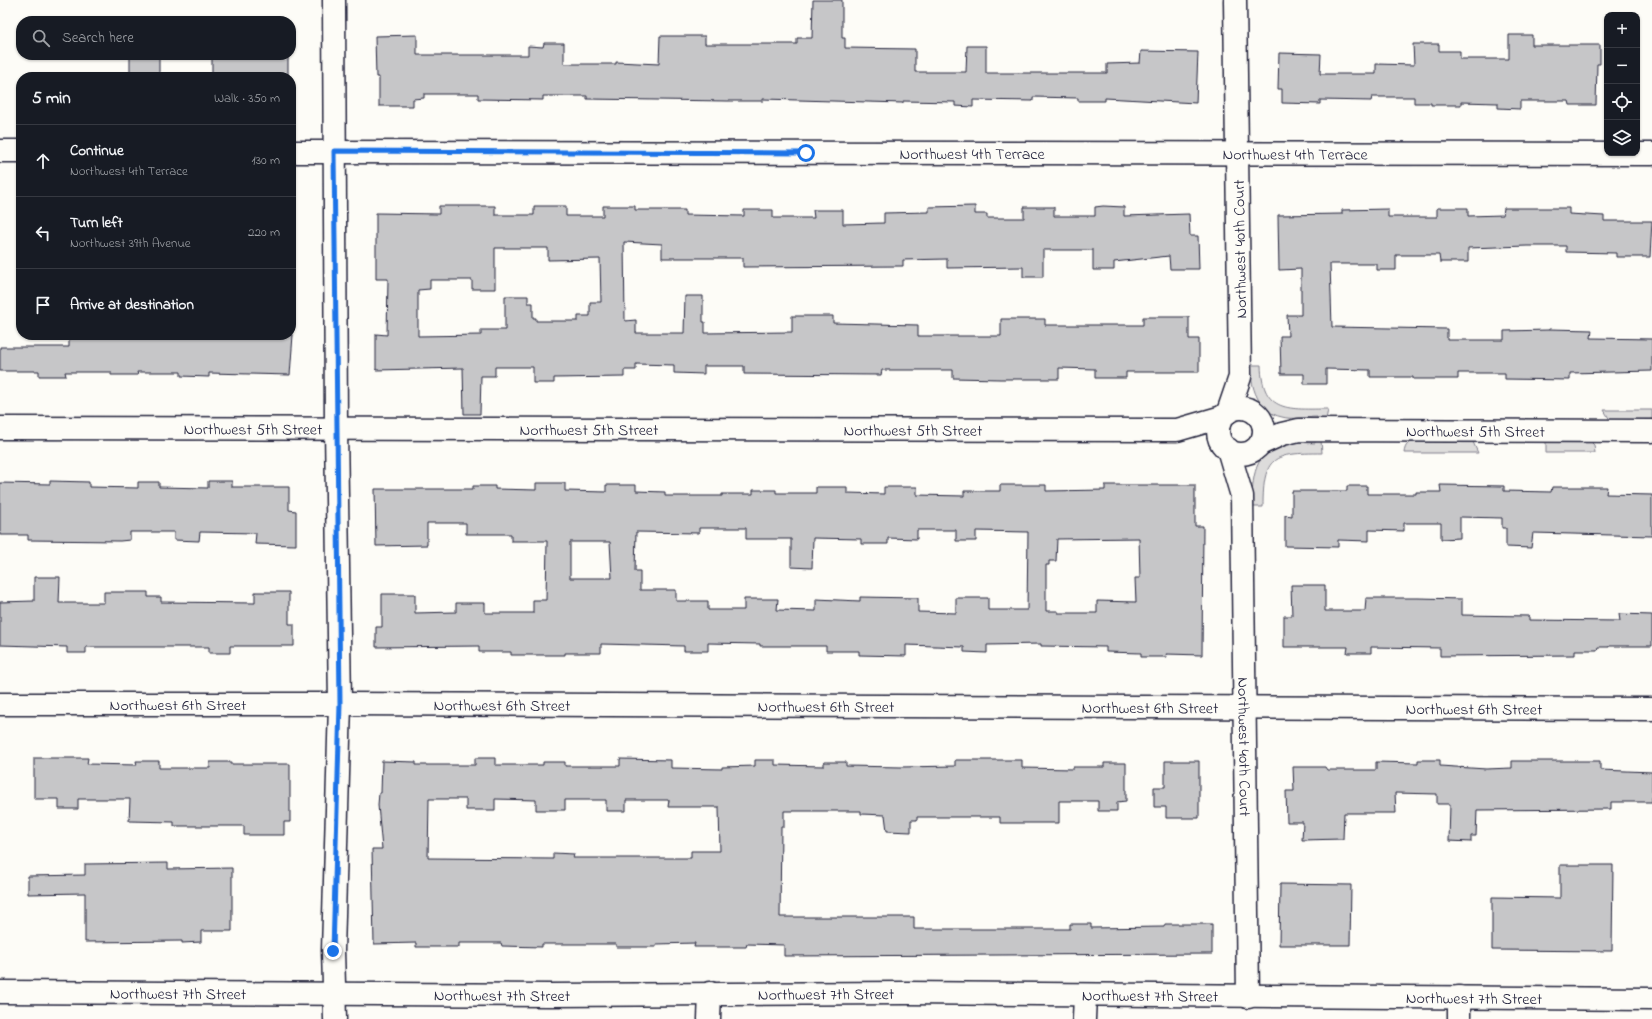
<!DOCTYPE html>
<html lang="en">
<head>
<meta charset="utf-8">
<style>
  body { margin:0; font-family:"Indie Flower",sans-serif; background:#242831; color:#f1f3f6 }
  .controls { position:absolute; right:12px; top:12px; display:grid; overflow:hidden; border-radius:8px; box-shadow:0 1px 3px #0004 }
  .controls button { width:36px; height:36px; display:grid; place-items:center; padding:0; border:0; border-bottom:1px solid #363941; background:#171b24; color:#f1f3f6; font:20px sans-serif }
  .stop { position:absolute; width:12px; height:12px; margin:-9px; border:3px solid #1a73e8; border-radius:50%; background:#fff }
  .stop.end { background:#1a73e8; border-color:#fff; box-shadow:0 1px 4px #0008 }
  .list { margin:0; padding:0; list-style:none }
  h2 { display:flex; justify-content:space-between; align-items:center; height:52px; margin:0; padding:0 16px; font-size:17px }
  h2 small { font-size:13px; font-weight:400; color:#9ea1a6 }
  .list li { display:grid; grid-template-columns:26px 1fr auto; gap:12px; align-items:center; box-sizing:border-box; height:72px; padding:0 16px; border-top:1px solid #363941 }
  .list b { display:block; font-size:15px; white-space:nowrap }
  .list p { margin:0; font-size:13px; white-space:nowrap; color:#9ea1a6 }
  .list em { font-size:13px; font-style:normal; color:#9ea1a6 }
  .icon { flex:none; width:22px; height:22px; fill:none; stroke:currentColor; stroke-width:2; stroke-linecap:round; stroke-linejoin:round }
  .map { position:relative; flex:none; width:1652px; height:1019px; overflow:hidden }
  .search { position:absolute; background:#171b24; box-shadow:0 1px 3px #0004; left:16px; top:16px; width:280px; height:44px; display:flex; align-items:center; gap:10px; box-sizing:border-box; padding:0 14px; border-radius:16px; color:#9ea1a6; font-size:15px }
  .panel { position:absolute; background:#171b24; box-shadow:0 1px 3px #0004; left:16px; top:72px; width:280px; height:268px; border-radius:16px }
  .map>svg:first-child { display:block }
  .green { fill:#dddcdb; stroke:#807f8b }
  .building { fill:#c6c6c8; stroke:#22223b; fill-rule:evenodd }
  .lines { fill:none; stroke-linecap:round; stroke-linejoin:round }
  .minor-casing { stroke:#22223b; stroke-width:25 }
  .secondary-casing { stroke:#22223b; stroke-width:25 }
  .minor { stroke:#fdfcf7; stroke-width:22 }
  .secondary { stroke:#fdfcf7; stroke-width:22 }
  .route { stroke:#1a73e8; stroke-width:5 }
  .labels { text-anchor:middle; stroke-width:4; stroke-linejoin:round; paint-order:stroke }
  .street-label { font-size:16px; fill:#22223b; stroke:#fdfcf7 }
</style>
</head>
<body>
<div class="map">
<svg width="1652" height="1019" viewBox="0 0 1652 1019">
  <rect width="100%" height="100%" fill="#fdfcf7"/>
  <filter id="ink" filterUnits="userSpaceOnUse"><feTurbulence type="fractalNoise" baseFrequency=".025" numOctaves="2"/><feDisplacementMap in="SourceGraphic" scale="8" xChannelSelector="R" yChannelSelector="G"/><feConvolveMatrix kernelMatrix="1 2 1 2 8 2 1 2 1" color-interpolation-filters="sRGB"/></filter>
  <g filter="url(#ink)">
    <path class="green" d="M 1250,365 L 1261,365 C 1262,414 1290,409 1328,409 L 1326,420 L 1317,421 L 1317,417 C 1306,417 1292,420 1282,417 C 1257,412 1251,386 1250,365 Z
      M 1604,410 L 1652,410 L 1652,421 L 1610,420 Z
      M 1316,440 L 1321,440 L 1322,453 C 1273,453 1263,456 1263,507 L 1252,507 C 1252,480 1253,449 1287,443 C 1296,441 1306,443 1315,443 Z
      M 1416,441 L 1473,442 L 1478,453 L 1404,453 C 1405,445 1408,442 1416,441 Z
      M 1590,441 L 1594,445 L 1595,453 L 1546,453 L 1546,442 Z"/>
    <path class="building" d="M 813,0 L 842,0 L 842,38 L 845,38 L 845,48 L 915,49 L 915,72 L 966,72 L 967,46 L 986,46 L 986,73 L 1107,73 L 1107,64 L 1140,63 L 1141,51 L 1198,52 L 1196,103 L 1105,98 L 1105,101 L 1078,101 L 1078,98 L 1033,97 L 1033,101 L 973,100 L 973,107 L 955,106 L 955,102 L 903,101 L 903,103 L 763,99 L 763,101 L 727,101 L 587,99 L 587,96 L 543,96 L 543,100 L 478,99 L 478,94 L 424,94 L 424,98 L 413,99 L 413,106 L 379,106 L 379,77 L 376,77 L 375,36 L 417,35 L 417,55 L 528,55 L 528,46 L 543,47 L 544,43 L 564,43 L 564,64 L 616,64 L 616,62 L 659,64 L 660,36 L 705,36 L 705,44 L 797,44 L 797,38 L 812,38 Z
      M 1509,35 L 1532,35 L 1532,45 L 1600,45 L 1600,64 L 1597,64 L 1596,105 L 1570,105 L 1569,101 L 1520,101 L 1520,109 L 1498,108 L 1498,103 L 1461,102 L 1461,105 L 1431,105 L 1431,103 L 1414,103 L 1414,97 L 1372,97 L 1371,101 L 1320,100 L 1320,104 L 1282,103 L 1282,89 L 1278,89 L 1279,53 L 1321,54 L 1320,74 L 1376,74 L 1376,64 L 1414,65 L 1413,44 L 1439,44 L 1439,51 L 1460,51 L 1460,59 L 1509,59 Z
      M 130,55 L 159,55 L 159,77 L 130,77 Z
      M 212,55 L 288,55 L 288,77 L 212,77 Z
      M 439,206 L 495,206 L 495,215 L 534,215 L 534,206 L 566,206 L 566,216 L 603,216 L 603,206 L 635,206 L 635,210 L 685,210 L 685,215 L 744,216 L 744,210 L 773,210 L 773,218 L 814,218 L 813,210 L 843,210 L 843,224 L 884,223 L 884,213 L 929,212 L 929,207 L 975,206 L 975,214 L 987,214 L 987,218 L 1024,218 L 1024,207 L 1054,207 L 1054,216 L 1095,216 L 1095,207 L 1103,206 L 1124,207 L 1124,216 L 1189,214 L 1190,236 L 1198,236 L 1199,269 L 1170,269 L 1169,256 L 1114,262 L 1114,270 L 1093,270 L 1093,250 L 1043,250 L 1043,277 L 1023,277 L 1023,267 L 947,268 L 947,259 L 903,260 L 903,266 L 743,267 L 743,258 L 662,258 L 662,244 L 624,242 L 625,321 L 636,320 L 636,333 L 684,333 L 685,296 L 703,296 L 703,322 L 705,322 L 705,333 L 792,332 L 792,316 L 833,316 L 833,323 L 918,325 L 918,336 L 1001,336 L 1001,319 L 1045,319 L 1045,325 L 1143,325 L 1143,317 L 1189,317 L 1189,339 L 1199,339 L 1199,372 L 1126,372 L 1126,378 L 1095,378 L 1095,369 L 1059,368 L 1059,379 L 1000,379 L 953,378 L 953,370 L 882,370 L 881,375 L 744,374 L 744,366 L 704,366 L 704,374 L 674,373 L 674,365 L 636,364 L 636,370 L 624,370 L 624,377 L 554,378 L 554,383 L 533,383 L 533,367 L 495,367 L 495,376 L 481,376 L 480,414 L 464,414 L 463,368 L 376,370 L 376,334 L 387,335 L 388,279 L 376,279 L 376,213 L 439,214 ZM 495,248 L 548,248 L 548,260 L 600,259 L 601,302 L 590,302 L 590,316 L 578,316 L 578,321 L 536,321 L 536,318 L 533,318 L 533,303 L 528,303 L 528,296 L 505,296 L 505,330 L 481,330 L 481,335 L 418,336 L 418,290 L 430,289 L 430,280 L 472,280 L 472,289 L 495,289 Z
      M 1437,208 L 1468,208 L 1468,216 L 1503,215 L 1504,208 L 1569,208 L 1569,214 L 1604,216 L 1604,221 L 1652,221 L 1650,257 L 1616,257 L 1616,253 L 1566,252 L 1566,246 L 1527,246 L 1468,248 L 1468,262 L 1440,262 L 1439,255 L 1396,255 L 1396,270 L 1377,270 L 1377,264 L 1330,264 L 1332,327 L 1447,329 L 1447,340 L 1504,340 L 1504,331 L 1549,330 L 1549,329 L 1592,330 L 1591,338 L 1652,339 L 1652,371 L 1570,373 L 1570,380 L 1505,379 L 1505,373 L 1458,373 L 1458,379 L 1413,379 L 1413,377 L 1370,377 L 1370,370 L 1326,369 L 1326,384 L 1304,384 L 1304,374 L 1281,374 L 1280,336 L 1288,336 L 1287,315 L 1301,315 L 1301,269 L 1279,270 L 1278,215 L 1342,214 L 1342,210 L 1388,209 L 1388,217 L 1437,217 Z
      M 69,335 L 293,335 L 290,375 L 209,373 L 209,377 L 181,376 L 181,372 L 137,372 L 138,375 L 111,375 L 111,372 L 65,372 L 66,376 L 39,376 L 39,371 L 0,371 L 0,347 L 69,347 Z
      M 50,481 L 89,482 L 89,487 L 138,488 L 138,482 L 159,482 L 159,487 L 208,488 L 208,481 L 232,481 L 232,487 L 289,487 L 289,510 L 296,511 L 296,545 L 255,544 L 256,533 L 200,532 L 199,541 L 174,540 L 174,532 L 130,532 L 130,540 L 120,541 L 28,540 L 28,535 L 0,535 L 0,483 L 50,484 Z
      M 536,483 L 565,483 L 565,491 L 606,492 L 606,485 L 636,485 L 636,491 L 665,492 L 665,496 L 722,496 L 722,494 L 753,494 L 753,490 L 776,490 L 776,493 L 816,493 L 816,487 L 847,487 L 847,493 L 884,494 L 884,487 L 917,487 L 917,495 L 964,496 L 964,491 L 1000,491 L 1000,485 L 1046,485 L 1046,491 L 1105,490 L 1105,485 L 1195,485 L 1195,526 L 1203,526 L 1202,655 L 1166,654 L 1167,657 L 1141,657 L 1141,653 L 1106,652 L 1106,647 L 1041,646 L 1041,644 L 987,645 L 987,653 L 964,652 L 964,647 L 906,645 L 906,656 L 859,655 L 859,651 L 826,651 L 826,646 L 760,646 L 760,644 L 708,643 L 708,651 L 684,651 L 684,646 L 601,644 L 601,653 L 565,653 L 565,655 L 511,655 L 511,652 L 479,652 L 479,646 L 376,647 L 376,627 L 382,627 L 382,594 L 415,594 L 415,613 L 456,612 L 456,603 L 485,603 L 485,613 L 533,613 L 533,600 L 546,600 L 547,541 L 511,541 L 511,534 L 466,534 L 466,523 L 427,523 L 427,545 L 376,546 L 375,489 L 473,489 L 473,486 L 495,486 L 495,489 L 536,490 ZM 699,528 L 746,528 L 746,539 L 791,539 L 791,567 L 812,568 L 813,538 L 861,539 L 861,544 L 888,544 L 888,538 L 917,539 L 917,530 L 956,530 L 956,541 L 976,541 L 976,531 L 1028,532 L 1027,610 L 988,610 L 988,598 L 956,598 L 956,613 L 918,612 L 918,598 L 860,597 L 860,601 L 816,599 L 816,611 L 777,610 L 778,599 L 744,599 L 744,610 L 708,610 L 708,601 L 676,601 L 676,590 L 640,590 L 640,571 L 635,571 L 636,532 L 699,533 ZM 1139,538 L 1140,578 L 1135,578 L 1136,602 L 1097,601 L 1097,613 L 1058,613 L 1058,611 L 1046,611 L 1046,565 L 1049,565 L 1049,561 L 1056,561 L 1057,539 ZM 570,542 L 610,542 L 612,578 L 570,578 Z
      M 1440,485 L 1504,486 L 1504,491 L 1551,492 L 1552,487 L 1607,487 L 1606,494 L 1652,495 L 1652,536 L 1533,533 L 1531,548 L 1506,547 L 1506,528 L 1502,528 L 1502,518 L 1460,517 L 1460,538 L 1441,539 L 1441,523 L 1404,523 L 1404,531 L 1369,530 L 1369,541 L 1338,540 L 1338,547 L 1285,546 L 1285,515 L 1292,516 L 1292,491 L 1347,491 L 1347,486 L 1367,486 L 1367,494 L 1416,494 L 1416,492 L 1441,492 Z
      M 34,577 L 60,577 L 59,603 L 104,603 L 104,592 L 148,592 L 148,597 L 161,597 L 161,602 L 255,603 L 255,592 L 289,592 L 289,624 L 294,624 L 294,646 L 230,646 L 230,653 L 209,653 L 209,647 L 86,647 L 86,653 L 67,653 L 67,647 L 0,645 L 0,602 L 34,601 Z
      M 1291,585 L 1325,585 L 1325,611 L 1365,611 L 1366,598 L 1418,598 L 1462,599 L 1462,615 L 1529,616 L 1529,620 L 1620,621 L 1619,614 L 1652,615 L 1652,646 L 1609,646 L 1609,647 L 1598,647 L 1597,650 L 1575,650 L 1575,655 L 1440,656 L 1440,648 L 1371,647 L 1371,653 L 1347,653 L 1348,647 L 1284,647 L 1284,616 L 1292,616 Z
      M 34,758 L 88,758 L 87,764 L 137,765 L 136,761 L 159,761 L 159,768 L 210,768 L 210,762 L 230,762 L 230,764 L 290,764 L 290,822 L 284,822 L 284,835 L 244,835 L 244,826 L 174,826 L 174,822 L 129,821 L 130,799 L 78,799 L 78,809 L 59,809 L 59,799 L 34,799 Z
      M 475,758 L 495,758 L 495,765 L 543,765 L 543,762 L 565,762 L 565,766 L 620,766 L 620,759 L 671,760 L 671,768 L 722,769 L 722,767 L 755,766 L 755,760 L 775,760 L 775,765 L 824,766 L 824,762 L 846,762 L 846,766 L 901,767 L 955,766 L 955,760 L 1022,760 L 1022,768 L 1073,769 L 1073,767 L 1104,767 L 1104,763 L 1126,763 L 1126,801 L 1117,802 L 1117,811 L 1098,811 L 1098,801 L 1059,801 L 1059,823 L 1000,823 L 1000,817 L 917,817 L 917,820 L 911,820 L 911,832 L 887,831 L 885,815 L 861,814 L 861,811 L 784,811 L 784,827 L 781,827 L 780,917 L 914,917 L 914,929 L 1070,929 L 1070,924 L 1091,924 L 1091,928 L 1164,927 L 1165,924 L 1212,924 L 1212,954 L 784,956 L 784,945 L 747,944 L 746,947 L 694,947 L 695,943 L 656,944 L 656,947 L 616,947 L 616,944 L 542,944 L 542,947 L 502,946 L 501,943 L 459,943 L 459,947 L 416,947 L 416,943 L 374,944 L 372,849 L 382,849 L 378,805 L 379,793 L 381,793 L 382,761 L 416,762 L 416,765 L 475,765 ZM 429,799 L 466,799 L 466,810 L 495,810 L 495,799 L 536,800 L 536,810 L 565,810 L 565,800 L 606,800 L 606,811 L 626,811 L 626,800 L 669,800 L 668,807 L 719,807 L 720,851 L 691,851 L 691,858 L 573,858 L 574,854 L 553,853 L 553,859 L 428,858 Z
      M 1418,760 L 1440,760 L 1440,766 L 1486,769 L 1512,768 L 1512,761 L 1600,761 L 1600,770 L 1652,772 L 1652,802 L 1611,802 L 1611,809 L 1477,810 L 1476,836 L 1471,836 L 1471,842 L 1449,841 L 1450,804 L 1437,804 L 1437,794 L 1395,793 L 1396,813 L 1344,813 L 1343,839 L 1302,840 L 1303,822 L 1287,822 L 1286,791 L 1294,791 L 1293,767 L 1325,767 L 1327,770 L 1376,770 L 1376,762 L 1418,763 Z
      M 1165,761 L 1199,761 L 1199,818 L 1166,818 L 1166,807 L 1154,807 L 1154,787 L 1165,787 Z
      M 168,863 L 168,869 L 232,868 L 232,931 L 201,931 L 201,942 L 182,943 L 182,941 L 85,942 L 85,893 L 28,894 L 28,876 L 85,875 L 85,864 Z
      M 1560,865 L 1613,865 L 1612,951 L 1492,950 L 1492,897 L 1560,898 Z
      M 1280,884 L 1351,885 L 1350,945 L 1279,945 Z"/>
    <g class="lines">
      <g class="minor-casing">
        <g id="minor">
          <path d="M 334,0 L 336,428 L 340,704 L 333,951 L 335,1019"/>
          <path d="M 0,151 L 21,151"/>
          <path id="s1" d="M 291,152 L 1652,154"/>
          <circle cx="1241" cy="431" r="23"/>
          <path d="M 1228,412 L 1240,377 L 1235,0"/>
          <path id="s2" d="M 0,428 L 1177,430 L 1222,417"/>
          <path id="s3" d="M 1260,444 L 1282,434 L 1299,430 L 1652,431"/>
          <path id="s4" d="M 1228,449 L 1242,496 L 1248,997"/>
          <path id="s5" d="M 0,704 L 340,704 L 1652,709"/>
          <path d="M 709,1019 L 710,993"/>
          <path d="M 1084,1019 L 1085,995"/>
          <path d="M 1459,1019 L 1459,997"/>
        </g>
      </g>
      <g class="secondary-casing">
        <g id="secondary">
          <path id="s6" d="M 0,992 L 550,995 L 906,993 L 1652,999"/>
        </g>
      </g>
      <use href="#minor" class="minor"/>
      <use href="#secondary" class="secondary"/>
    </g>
  </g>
  <g class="lines" filter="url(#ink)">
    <path class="route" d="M 333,951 L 340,704 L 334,151 L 806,153"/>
  </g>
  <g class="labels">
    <g class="street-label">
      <text dy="6" stroke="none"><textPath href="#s1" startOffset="681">Northwest 4th Terrace</textPath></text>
      <text dy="6" stroke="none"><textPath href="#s1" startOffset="1004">Northwest 4th Terrace</textPath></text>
      <text transform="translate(1239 249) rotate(-91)" y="6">Northwest 40th Court</text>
      <text dy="6" stroke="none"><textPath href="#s2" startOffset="253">Northwest 5th Street</textPath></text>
      <text dy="6" stroke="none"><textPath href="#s2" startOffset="589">Northwest 5th Street</textPath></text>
      <text dy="6" stroke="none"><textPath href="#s2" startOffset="913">Northwest 5th Street</textPath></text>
      <text dy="6" stroke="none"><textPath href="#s3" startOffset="218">Northwest 5th Street</textPath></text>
      <text dy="6" stroke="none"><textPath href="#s5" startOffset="178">Northwest 6th Street</textPath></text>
      <text dy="6" stroke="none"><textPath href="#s5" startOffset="502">Northwest 6th Street</textPath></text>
      <text dy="6" stroke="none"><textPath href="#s5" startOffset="826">Northwest 6th Street</textPath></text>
      <text dy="6" stroke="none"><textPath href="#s5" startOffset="1150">Northwest 6th Street</textPath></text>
      <text dy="6" stroke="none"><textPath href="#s5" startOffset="1474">Northwest 6th Street</textPath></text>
      <text dy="6" stroke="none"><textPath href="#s4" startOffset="300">Northwest 40th Court</textPath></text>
      <text dy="6" stroke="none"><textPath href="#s6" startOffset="178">Northwest 7th Street</textPath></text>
      <text dy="6" stroke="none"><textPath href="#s6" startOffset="826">Northwest 7th Street</textPath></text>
      <text dy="6" stroke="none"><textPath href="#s6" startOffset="502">Northwest 7th Street</textPath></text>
      <text dy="6" stroke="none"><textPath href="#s6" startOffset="1150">Northwest 7th Street</textPath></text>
      <text dy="6" stroke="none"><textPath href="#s6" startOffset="1474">Northwest 7th Street</textPath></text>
    </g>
  </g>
</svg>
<div class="controls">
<button>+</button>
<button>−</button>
<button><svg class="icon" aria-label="locate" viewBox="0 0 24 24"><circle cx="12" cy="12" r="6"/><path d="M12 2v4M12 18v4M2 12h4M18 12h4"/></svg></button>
<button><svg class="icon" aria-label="layers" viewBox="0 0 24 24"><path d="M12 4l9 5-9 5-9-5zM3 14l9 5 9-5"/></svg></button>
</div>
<div class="stop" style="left:806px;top:153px"></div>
<div class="stop end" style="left:333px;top:951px"></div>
<div class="search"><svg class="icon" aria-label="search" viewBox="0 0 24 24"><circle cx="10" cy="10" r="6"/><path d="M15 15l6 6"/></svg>Search here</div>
<section class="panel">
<h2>5 min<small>Walk · 350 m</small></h2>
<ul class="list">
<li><svg class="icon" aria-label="ahead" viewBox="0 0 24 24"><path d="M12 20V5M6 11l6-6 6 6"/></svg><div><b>Continue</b><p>Northwest 4th Terrace</p></div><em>130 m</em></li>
<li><svg class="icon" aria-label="left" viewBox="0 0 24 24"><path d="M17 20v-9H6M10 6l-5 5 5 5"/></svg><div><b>Turn left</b><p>Northwest 39th Avenue</p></div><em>220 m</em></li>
<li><svg class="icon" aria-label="arrive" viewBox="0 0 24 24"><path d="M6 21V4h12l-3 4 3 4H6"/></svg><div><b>Arrive at destination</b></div></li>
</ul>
</section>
</div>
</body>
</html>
